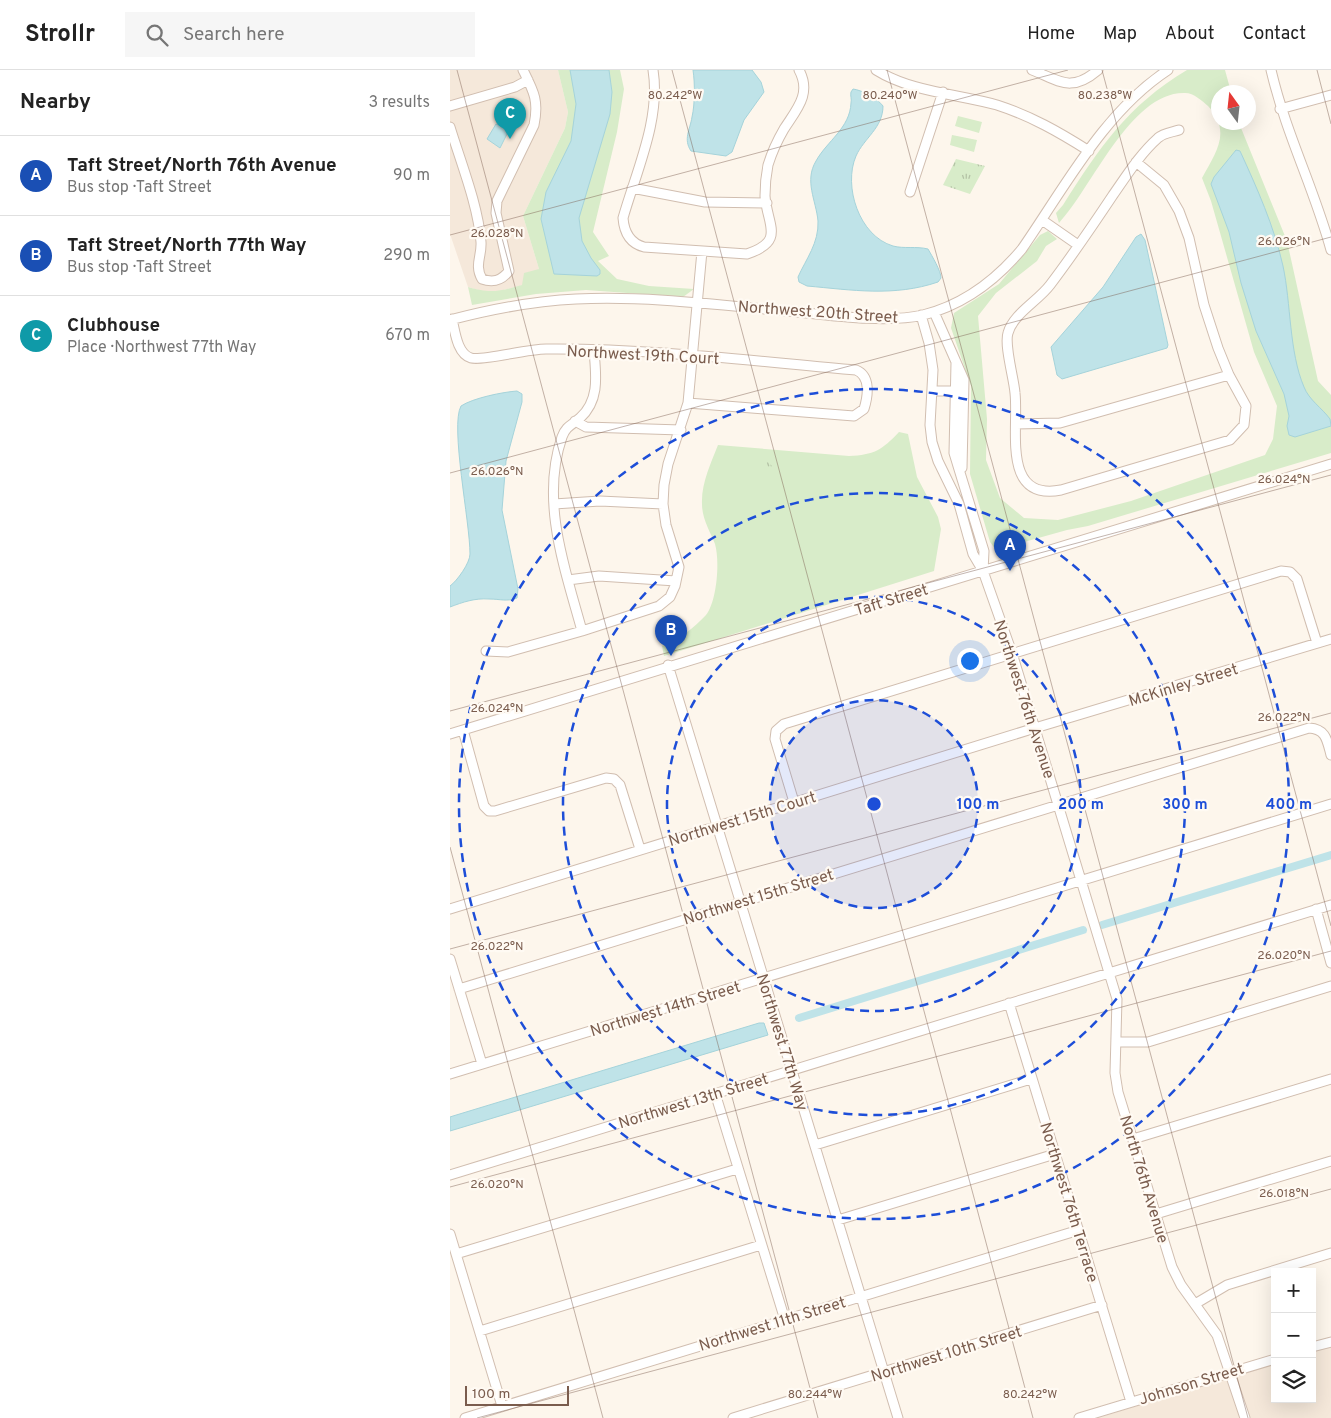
<!DOCTYPE html>
<html lang="en">
<head>
<meta charset="utf-8">
<style>
  body { margin:0; font-family:Overpass,sans-serif; background:#f6f6f6; color:#222 }
  .controls { position:absolute; right:15px; bottom:15px; display:grid; overflow:hidden; border-radius:0px; box-shadow:0 5px 20px #0002 }
  .controls button { width:45px; height:45px; display:grid; place-items:center; padding:0; border:0; border-bottom:1px solid #e0e0e0; background:#fff; color:#222; font:25px sans-serif }
  .compass { position:absolute; left:761px; top:15px; width:45px; height:45px; border-radius:50%; background:#fff; box-shadow:0 5px 20px #0002; rotate:345deg }
  .scale { position:absolute; left:15px; bottom:12px; width:104px; box-sizing:border-box; padding-left:5px; border:2px solid #7a5c4d; border-top:0; font-size:14px; line-height:18px; white-space:nowrap; color:#7a5c4d; -webkit-text-stroke:4px #fffaf3; paint-order:stroke }
  .you { position:absolute; left:519px; top:590px; width:18px; height:18px; margin:-12px; border:4px solid #fff; border-radius:50%; background:#1a73e8; box-shadow:0 0 0 8px #1a73e833 }
  .badge { display:grid; place-items:center; width:32px; height:32px; border-radius:50%; background:#e76f51; color:#fff; font-size:16px; font-weight:700 }
  .pin { position:absolute; translate:-50% -41px; filter:drop-shadow(0 1px 2px #0008) }
  .pin::after { content:''; position:absolute; top:26px; width:18px; height:15px; background:inherit; clip-path:polygon(0 0,100% 0,50% 100%) }
  .list { margin:0; padding:0; list-style:none }
  h2 { display:flex; justify-content:space-between; align-items:center; height:65px; margin:0; padding:0 20px; font-size:21px }
  h2 small { font-size:16px; font-weight:400; color:#767676 }
  .list li { display:grid; grid-template-columns:32px 1fr auto; gap:15px; align-items:center; box-sizing:border-box; height:80px; padding:0 20px; border-top:1px solid #e0e0e0 }
  .list b { display:block; font-size:19px; white-space:nowrap }
  .list p { margin:0; font-size:16px; white-space:nowrap; color:#767676 }
  .list em { font-size:16px; font-style:normal; color:#767676 }
  .icon { flex:none; width:28px; height:28px; fill:none; stroke:currentColor; stroke-width:2; stroke-linecap:round; stroke-linejoin:round }
  .map { position:relative; flex:none; width:881px; height:1348px; overflow:hidden }
  header { display:flex; align-items:center; gap:30px; box-sizing:border-box; height:70px; padding:0 25px; background:#fff; border-bottom:1px solid #e0e0e0 }
  header strong { font-size:24px }
  nav { display:flex; gap:28px; margin-inline-start:auto; font-size:18px }
  .search { width:350px; height:45px; background:#f6f6f6; display:flex; align-items:center; gap:12px; box-sizing:border-box; padding:0 18px; border-radius:0px; color:#767676; font-size:19px }
  main { display:flex }
  aside { flex:1; background:#fff }
  .map>svg:first-child { display:block }
  .residential { fill:#f5e8da }
  .green { fill:#d8ecc9 }
  .park { fill:url(#park-tufts) }
  .water { fill:#bfe3e8; stroke:#a5d3da }
  .lines { fill:none; stroke-linecap:round; stroke-linejoin:round }
  .canal { stroke:#bfe3e8; stroke-width:8 }
  .minor-casing { stroke:#d1beb0; stroke-width:11 }
  .minor { stroke:#fff; stroke-width:9 }
  .ticks { fill:none; stroke:#7a5c4d; stroke-width:1; stroke-opacity:0.45 }
  .ring { fill:none; stroke:#1d4ed8; stroke-width:2.5; stroke-dasharray:9 6 }
  .labels { text-anchor:middle; stroke-width:4.5; stroke-linejoin:round; paint-order:stroke }
  .street-label { font-size:16px; fill:#7a5c4d; stroke:#fffaf3 }
  .ticks-label { font-size:12px; text-anchor:middle; fill:#7a5c4d; stroke:#fffaf3; stroke-width:4.5; stroke-linejoin:round; paint-order:stroke }
  .centre { fill:#1d4ed8; stroke:#fffaf3; stroke-width:2.5 }
  .ring-label { font-size:15px; text-anchor:middle; font-weight:bold; fill:#1d4ed8; stroke:#fffaf3; stroke-width:4.5; stroke-linejoin:round; paint-order:stroke }
</style>
</head>
<body>
<header>
<strong>Strollr</strong>
<div class="search"><svg class="icon" aria-label="search" viewBox="0 0 24 24"><circle cx="10" cy="10" r="6"/><path d="M15 15l6 6"/></svg>Search here</div>
<nav><a>Home</a><a>Map</a><a>About</a><a>Contact</a></nav>
</header>
<main>
<aside>
<h2>Nearby<small>3 results</small></h2>
<ul class="list">
<li><span class="badge" style="background:#1a4fb4">A</span><div><b>Taft Street/North 76th Avenue</b><p>Bus stop · Taft Street</p></div><em>90 m</em></li>
<li><span class="badge" style="background:#1a4fb4">B</span><div><b>Taft Street/North 77th Way</b><p>Bus stop · Taft Street</p></div><em>290 m</em></li>
<li><span class="badge" style="background:#0f9aa8">C</span><div><b>Clubhouse</b><p>Place · Northwest 77th Way</p></div><em>670 m</em></li>
</ul>
</aside>
<div class="map">
<svg width="881" height="1348" viewBox="0 0 881 1348">
  <defs>
    <pattern id="park-tufts" width="24" height="20" patternUnits="userSpaceOnUse" patternTransform="scale(1.25)"><rect width="24" height="20" fill="#d8ecc9"/><path d="M3 7l-1-3M5 7V3M7 7l1-3M15 17l-1-3M17 17v-4M19 17l1-3" fill="none" stroke="#b4c2a5"/></pattern>
  </defs>
  <rect width="100%" height="100%" fill="#fdf6ec"/>
  <path class="residential" d="M 0,0 L 108,0 L 118,42 L 115,58 L 73,146 L 89,199 L 73,215 L 46,222 L 35,222 L 18,217 L 0,164 Z
    M 881,1277 L 881,1348 L 647,1348 L 825,1294 L 825,1329 L 862,1329 L 862,1282 Z"/>
  <path class="green" d="M 108,0 L 170,0 L 174,19 L 167,62 L 143,162 L 159,186 L 148,191 L 167,209 L 199,216 L 244,219 L 233,227 L 136,220 L 86,224 L 22,235 L 18,217 C 41,224 50,221 72,215 L 74,203 L 89,199 L 73,146 L 115,58 L 118,42 Z
    M 737,0 L 775,0 L 781,22 L 768,22 L 768,52 L 789,53 L 837,171 L 868,311 L 881,325 L 881,383 L 638,456 L 617,460 L 546,480 L 540,472 L 520,404 L 521,316 L 501,258 L 504,243 L 549,214 L 590,165 L 598,161 L 607,169 L 596,176 L 587,191 L 546,223 L 528,246 L 537,349 L 536,390 L 550,428 L 574,448 L 608,450 L 681,431 L 815,385 L 823,369 L 827,336 L 804,282 L 761,131 L 752,108 C 766,82 782,62 758,36 C 752,31 744,23 735,23 C 681,21 642,118 609,153 L 606,143 L 613,135 C 650,77 677,36 737,0 Z
    M 508,46 L 532,52 L 529,63 L 505,56 Z
    M 502,65 L 527,70 L 524,82 L 500,75 Z
    M 449,362 L 458,364 L 467,407 L 488,447 L 491,459 L 484,501 L 214,586 L 212,576 C 228,570 244,558 256,545 C 267,531 270,491 265,474 C 260,461 252,449 252,434 C 251,414 261,393 268,375 L 399,386 C 424,385 432,380 449,362 Z"/>
  <path class="park" d="M 506,89 L 535,96 L 520,124 L 493,115 Z
    M 315,389 L 326,400 L 314,408 L 305,394 Z"/>
  <path class="water" d="M 120,0 L 159,0 L 162,22 L 160,44 L 129,148 L 132,171 L 141,188 L 150,200 L 150,204 L 147,206 L 104,204 L 91,149 L 96,122 L 121,71 L 126,34 Z
    M 243,0 L 302,0 L 311,12 L 314,22 L 294,50 L 282,82 L 276,86 L 241,81 C 233,69 240,60 242,47 C 245,34 245,13 243,0 Z
    M 403,19 C 412,20 428,29 433,36 C 433,58 414,68 406,86 C 393,116 409,166 443,176 C 454,179 466,176 478,179 C 482,186 491,201 491,208 L 488,212 C 444,227 402,220 357,216 L 349,212 L 348,207 C 356,189 369,173 368,151 C 366,130 354,111 366,91 C 377,71 400,58 401,33 C 402,29 400,26 401,22 Z
    M 46,54 L 60,58 L 50,78 L 37,69 Z
    M 786,80 L 790,81 C 807,118 824,156 833,196 C 841,233 839,282 854,317 C 859,330 872,338 880,349 L 881,356 L 845,367 L 839,365 L 837,356 L 839,346 L 834,324 L 806,261 L 791,213 L 779,162 L 761,114 L 764,107 Z
    M 691,164 L 695,170 L 718,275 L 717,278 L 612,309 L 607,305 L 601,277 L 653,217 L 686,167 Z
    M 67,321 L 72,324 L 72,332 L 56,391 L 52,440 L 68,519 L 67,528 C 56,532 51,529 39,529 C 25,528 13,532 0,537 L 0,516 C 7,511 20,493 20,484 C 20,452 0,356 11,336 C 23,328 53,322 67,321 Z
    M 309,953 L 314,953 L 318,965 L 0,1061 L 0,1047 L 3,1046 Z"/>
  <g class="lines">
    <path class="canal" d="M 652,855 L 881,785
      M 349,948 L 633,860"/>
    <g class="minor-casing">
      <path id="minor" d="M 203,0 C 211,49 186,102 173,148 C 174,161 179,173 194,177 L 297,184 C 336,171 317,155 315,126 C 315,115 316,105 318,95 C 322,82 327,71 334,59 C 346,40 362,24 349,0
        M 426,0 C 461,22 508,24 547,35 C 581,46 609,62 639,81
        M 582,0 C 610,11 621,23 648,0
        M 821,0 C 836,64 864,118 881,180
        M 0,36 L 65,17 L 78,10
        M 830,39 L 881,25
        M 0,57 C 11,93 28,135 31,172 C 32,186 24,195 32,209 C 43,213 51,211 59,201 L 46,143 L 47,131 L 84,55 C 89,31 84,22 73,0
        M 686,92 L 714,115 L 729,141 L 739,168 L 754,235 L 768,278 L 779,305 L 796,336 L 794,355 L 780,370 L 611,420 C 551,431 569,359 565,323 C 564,309 554,275 558,263 C 563,244 588,231 600,215 C 622,186 643,155 663,125 C 677,105 690,84 708,68 C 713,63 723,62 729,60
        M 182,118 L 255,132 L 317,133
        M 460,122 L 493,22
        M 592,150 L 628,175
        M 484,242 L 514,310 L 512,398
        M 471,245 L 479,273 L 483,300 L 480,355 L 482,372 L 488,391 L 509,434 L 523,484 L 533,501 L 562,583 L 667,929 L 665,1003 L 668,1022 L 722,1197 L 731,1215 L 767,1265 L 795,1348
        M 2,249 C 5,261 7,284 21,288 C 32,291 77,279 96,279 C 199,278 303,291 406,300 C 421,306 418,326 414,339 L 404,346 L 238,333
        M 0,250 C 42,239 83,231 126,229 C 189,226 253,233 315,239 C 361,242 430,255 473,245 C 513,235 546,210 572,179 C 615,117 654,42 718,0
        M 506,293 L 504,383 L 534,481 L 533,501
        M 482,321 L 509,321
        M 125,351 L 136,357 L 231,360
        M 566,354 L 610,353 L 779,305
        M 104,434 L 150,431 L 213,434
        M 118,510 L 149,506 L 226,511
        M 132,561 C 115,499 90,431 112,367 C 116,356 122,355 130,348 C 150,330 146,305 144,281
        M 36,581 L 58,582 L 132,561 L 209,536 L 220,527 L 225,516 L 229,497 L 216,455 L 213,434 L 214,415 L 218,394 L 238,333 L 252,181
        M 218,595 L 448,1348
        M 13,660 L 34,736 L 39,741 L 45,741 L 156,708 L 164,709 L 170,715 L 190,779
        M 0,664 L 881,394
        M 344,732 L 325,669 L 326,661 L 334,654 L 831,501 L 840,502 L 847,509 L 867,573
        M 0,839 L 585,658 L 881,569
        M 866,839 L 881,893
        M 0,889 L 32,994
        M 9,919 L 859,658 C 876,659 877,670 881,685
        M 559,933 L 681,1332
        M 667,972 L 698,972 L 881,916
        M 0,1004 L 881,734
        M 265,1023 L 335,1250
        M 683,1069 L 881,1009
        M 365,1075 L 581,1009
        M 0,1105 L 881,835
        M 706,1144 L 881,1091
        M 388,1150 L 605,1084
        M 0,1164 L 52,1336
        M 6,1184 L 287,1099
        M 745,1234 L 777,1215 L 881,1183
        M 30,1261 L 311,1175
        M 862,1277 L 881,1272
        M 15,1348 L 629,1160
        M 283,1348 L 652,1235
        M 629,1348 L 825,1289"/>
    </g>
    <use href="#minor" class="minor"/>
  </g>
  <path class="ticks" d="M 7,0 L 368,1348M 222,0 L 583,1348M 437,0 L 798,1348M 652,0 L 881,856M 867,0 L 881,54M 0,165 L 618,0M 0,403 L 881,167M 0,641 L 881,405M 0,777 L 153,1348M 0,879 L 881,643M 0,1117 L 881,881M 27,1348 L 881,1119"/>
  <circle cx="424" cy="734" r="104" fill="#1d4ed8" fill-opacity=".12"/>
  <g class="ring">
    <circle cx="424" cy="734" r="104"/>
    <circle cx="424" cy="734" r="207"/>
    <circle cx="424" cy="734" r="311"/>
    <circle cx="424" cy="734" r="415"/>
  </g>
  <g class="labels">
    <g class="street-label">
      <text transform="translate(368 241) rotate(4)" y="6">Northwest 20th Street</text>
      <text transform="translate(193 284) rotate(3)" y="6">Northwest 19th Court</text>
      <text transform="translate(441 529) rotate(-17)" y="6">Taft Street</text>
      <text transform="translate(733 614) rotate(-17)" y="6">McKinley Street</text>
      <text transform="translate(575 629) rotate(72)" y="6">Northwest 76th Avenue</text>
      <text transform="translate(292 748) rotate(-17)" y="6">Northwest 15th Court</text>
      <text transform="translate(308 826) rotate(-17)" y="6">Northwest 15th Street</text>
      <text transform="translate(215 938) rotate(-17)" y="6">Northwest 14th Street</text>
      <text transform="translate(333 972) rotate(73)" y="6">Northwest 77th Way</text>
      <text transform="translate(243 1030) rotate(-17)" y="6">Northwest 13th Street</text>
      <text transform="translate(695 1109) rotate(73)" y="6">North 76th Avenue</text>
      <text transform="translate(620 1132) rotate(73)" y="6">Northwest 76th Terrace</text>
      <text transform="translate(322 1253) rotate(-17)" y="6">Northwest 11th Street</text>
      <text transform="translate(496 1283) rotate(-17)" y="6">Northwest 10th Street</text>
      <text transform="translate(741 1313) rotate(-17)" y="6">Johnson Street</text>
    </g>
  </g>
  <g class="ticks-label">
    <text x="225" y="29">80.242°W</text>
    <text x="440" y="29">80.240°W</text>
    <text x="655" y="29">80.238°W</text>
    <text x="47" y="167">26.028°N</text>
    <text x="834" y="175">26.026°N</text>
    <text x="47" y="405">26.026°N</text>
    <text x="834" y="413">26.024°N</text>
    <text x="47" y="642">26.024°N</text>
    <text x="834" y="651">26.022°N</text>
    <text x="47" y="880">26.022°N</text>
    <text x="834" y="889">26.020°N</text>
    <text x="47" y="1118">26.020°N</text>
    <text x="834" y="1127">26.018°N</text>
    <text x="365" y="1328">80.244°W</text>
    <text x="580" y="1328">80.242°W</text>
  </g>
  <circle cx="424" cy="734" r="8" class="centre"/>
  <g class="ring-label">
    <text x="528" y="739">100 m</text>
    <text x="631" y="739">200 m</text>
    <text x="735" y="739">300 m</text>
    <text x="839" y="739">400 m</text>
  </g>
</svg>
<div class="controls">
<button>+</button>
<button>−</button>
<button><svg class="icon" aria-label="layers" viewBox="0 0 24 24"><path d="M12 4l9 5-9 5-9-5zM3 14l9 5 9-5"/></svg></button>
</div>
<svg class="compass" viewBox="-18 -18 36 36"><path d="M0-13l5 13h-10z" fill="#e53935"/><path d="M0 13l5-13h-10z" fill="#767676"/></svg>
<div class="scale">100 m</div>
<div class="you"></div>
<div class="pin badge" style="left:560px;top:501px;background:#1a4fb4">A</div>
<div class="pin badge" style="left:221px;top:586px;background:#1a4fb4">B</div>
<div class="pin badge" style="left:60px;top:69px;background:#0f9aa8">C</div>
</div>
</main>
</body>
</html>
